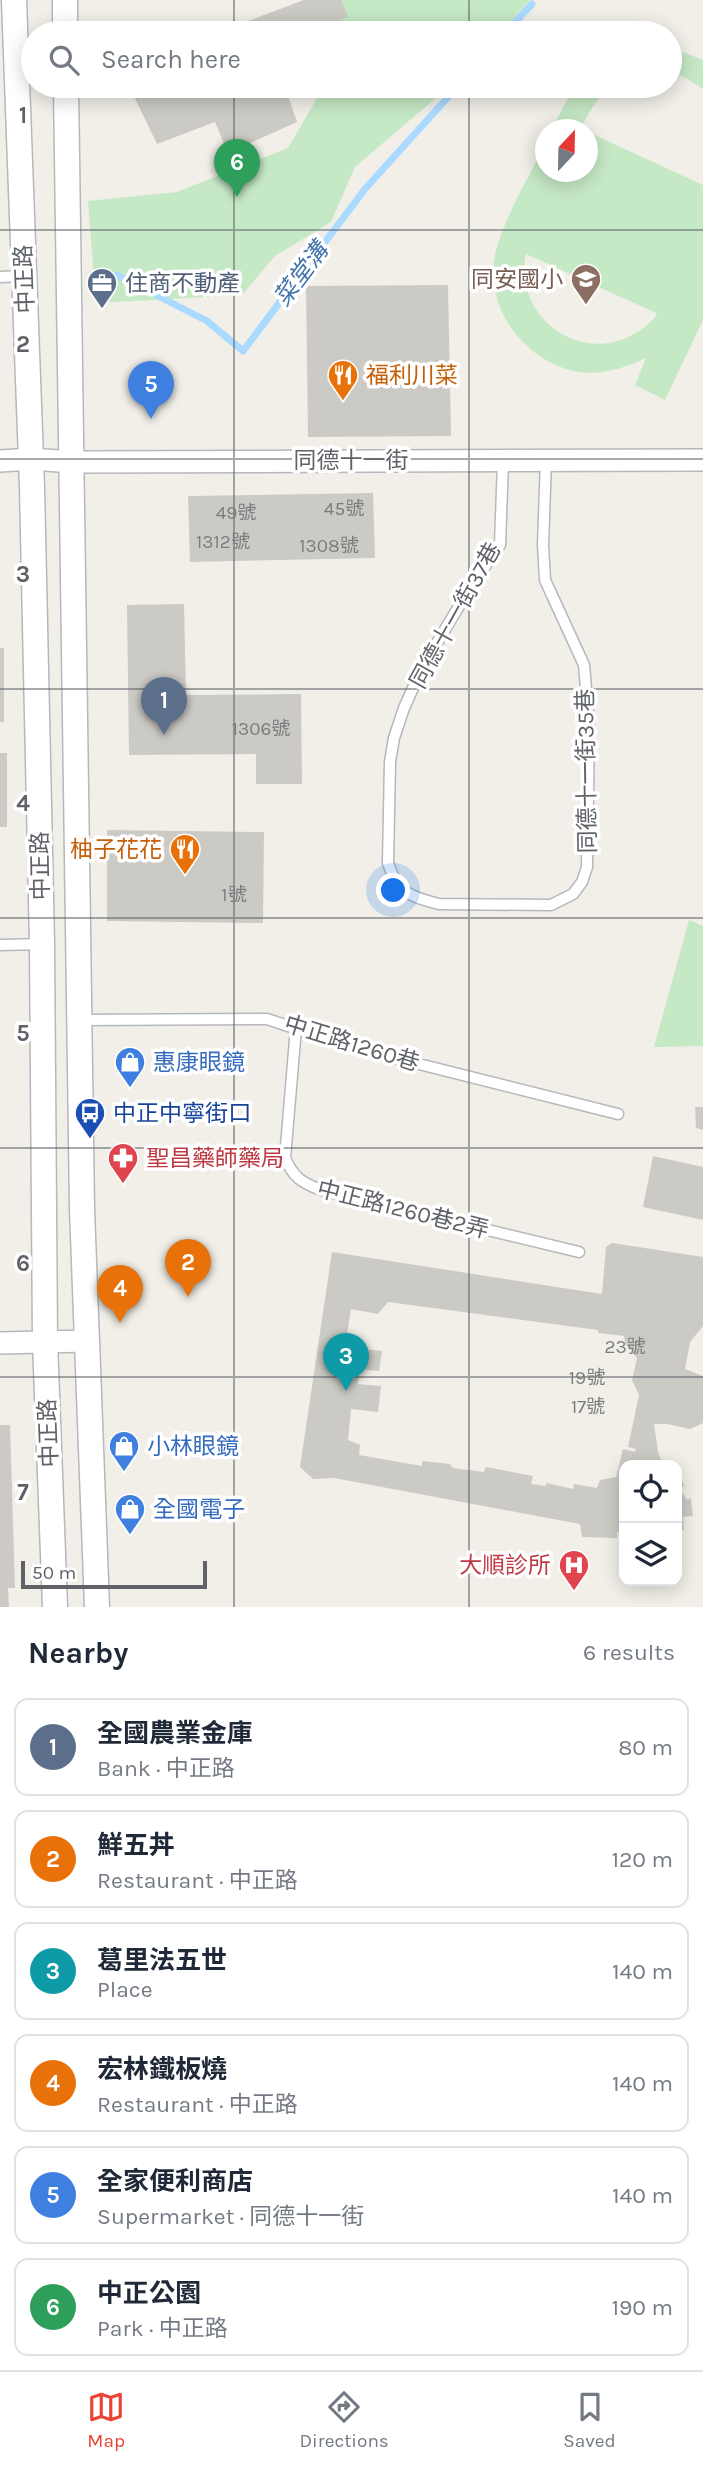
<!DOCTYPE html>
<html lang="en">
<head>
<meta charset="utf-8">
<style>
  body { margin:0; font-family:Karla,"Noto Sans TC",sans-serif; background:#f6f6f7; color:#1f2937 }
  .controls { position:absolute; right:21px; bottom:21px; display:grid; overflow:hidden; border-radius:14px; box-shadow:0 4px 18px #0003 }
  .controls button { width:63px; height:63px; display:grid; place-items:center; padding:0; border:0; border-bottom:2px solid #e0e1e3; background:#fff; color:#1f2937; font:35px sans-serif }
  .compass { position:absolute; left:535px; top:119px; width:63px; height:63px; border-radius:50%; background:#fff; box-shadow:0 4px 18px #0003; rotate:22deg }
  .scale { position:absolute; left:21px; bottom:18px; width:186px; box-sizing:border-box; padding-left:7px; border:4px solid #5f6368; border-top:0; font-size:19px; line-height:24px; white-space:nowrap; color:#5f6368; -webkit-text-stroke:5px #fff; paint-order:stroke }
  .you { position:absolute; left:394px; top:891px; width:24px; height:24px; margin:-18px; border:5px solid #fff; border-radius:50%; background:#1a73e8; box-shadow:0 0 0 10px #1a73e833 }
  .badge { display:grid; place-items:center; width:46px; height:46px; border-radius:50%; background:#ea4335; color:#fff; font-size:23px; font-weight:700 }
  .pin { position:absolute; translate:-50% -58px; filter:drop-shadow(0 2px 4px #0008) }
  .pin::after { content:''; position:absolute; top:37px; width:24px; height:21px; background:inherit; clip-path:polygon(0 0,100% 0,50% 100%) }
  .list { margin:0; padding:0; list-style:none }
  h2 { display:flex; justify-content:space-between; align-items:center; height:91px; margin:0; padding:0 28px; font-size:30px }
  h2 small { font-size:23px; font-weight:400; color:#747a83 }
  .list li { display:grid; grid-template-columns:46px 1fr auto; gap:21px; align-items:center; box-sizing:border-box; height:98px; margin:0 14px 14px; padding:0 14px; border:2px solid #e0e1e3; border-radius:14px }
  .list b { display:block; font-size:26px; white-space:nowrap }
  .list p { margin:0; font-size:23px; white-space:nowrap; color:#747a83 }
  .list em { font-size:23px; font-style:normal; color:#747a83 }
  .icon { flex:none; width:38px; height:38px; fill:none; stroke:currentColor; stroke-width:2; stroke-linecap:round; stroke-linejoin:round }
  .map { position:relative; flex:none; width:703px; height:1607px; overflow:hidden }
  .search { position:absolute; background:#fff; box-shadow:0 4px 18px #0003; left:21px; right:21px; top:21px; height:77px; display:flex; align-items:center; gap:18px; box-sizing:border-box; padding:0 24px; border-radius:38px; color:#747a83; font-size:26px }
  .sheet { height:763px; background:#fff }
  nav { display:flex; justify-content:space-around; align-items:center; box-sizing:border-box; height:98px; border-top:2px solid #e0e1e3; background:#fff; font-size:19px; color:#747a83 }
  nav a { display:grid; justify-items:center; gap:4px }
  nav .on { color:#ea4335 }
  .map>svg:first-child { display:block }
  .green { fill:#c5e8c5; fill-rule:evenodd }
  .lines { fill:none; stroke-linecap:round; stroke-linejoin:round }
  .stream { stroke:#aadaff; stroke-width:7 }
  .building { fill:#cccac5; fill-rule:evenodd }
  .service-casing { stroke:#b5b8bc; stroke-width:13 }
  .minor-casing { stroke:#b5b8bc; stroke-width:24 }
  .tertiary-casing { stroke:#b5b8bc; stroke-width:27 }
  .service { stroke:#fff; stroke-width:10 }
  .minor { stroke:#fff; stroke-width:21 }
  .tertiary { stroke:#fff; stroke-width:24 }
  .grid { fill:none; stroke:#5f6368; stroke-width:2; stroke-opacity:0.55 }
  .labels { text-anchor:middle; stroke-width:7; stroke-linejoin:round; paint-order:stroke }
  .number-label { font-size:19px; fill:#7a7d7f }
  .street-label { font-size:23px; fill:#5f6368; stroke:#fff }
  .education-label { font-size:23px; fill:#785e54; stroke:#fff; text-anchor:end }
  .service-label { font-size:23px; fill:#4e5e75; stroke:#fff; text-anchor:start }
  .food-label { font-size:23px; fill:#c56008; stroke:#fff; text-anchor:start }
  .shop-label { font-size:23px; fill:#366cbe; stroke:#fff; text-anchor:start }
  .transit-label { font-size:23px; fill:#164399; stroke:#fff; text-anchor:start }
  .health-label { font-size:23px; fill:#be3a42; stroke:#fff; text-anchor:start }
  .water-label { font-size:24px; font-style:italic; fill:#4174aa; stroke:#fff }
  .grid-label { font-size:23px; text-anchor:middle; font-weight:bold; fill:#5f6368; stroke:#fff; stroke-width:7; stroke-linejoin:round; paint-order:stroke }
</style>
</head>
<body>
<div class="map">
<svg width="703" height="1607" viewBox="0 0 703 1607">
  <rect width="100%" height="100%" fill="#f1efe8"/>
  <path class="green" d="M 321,0 L 530,0 L 500,33 L 328,33 Z
    M 670,47 L 703,60 L 703,89 L 684,77 L 670,73 Z
    M 324,86 L 450,86 L 355,167 L 331,222 L 275,256 L 242,295 L 96,303 L 88,201 L 177,192 L 288,148 Z
    M 574,86 L 611,86 C 597,98 589,112 581,128 L 583,129 L 552,129 Z
    M 588,132 L 703,185 L 703,320 L 665,400 L 635,385 L 646,358 C 625,368 603,375 579,372 C 526,363 484,309 495,255 C 502,222 530,175 545,144 L 546,172 L 588,172 ZM 526,254 L 656,313 L 657,314 C 651,323 642,330 632,335 C 577,365 513,314 526,254 Z
    M 689,920 L 703,926 L 703,1046 L 654,1047 Z"/>
  <g class="lines">
    <path class="stream" d="M 505,33 L 532,4
      M 117,275 L 207,321 L 243,351 L 365,189 L 458,86"/>
  </g>
  <path class="building" d="M 304,0 L 341,0 L 348,16 L 338,22 L 329,33 L 252,33 L 248,21 Z
    M 129,86 L 312,86 L 288,96 L 297,122 L 228,153 L 215,122 L 157,144 Z
    M 448,285 L 451,436 L 308,437 L 306,286 Z
    M 373,493 L 375,558 L 190,562 L 188,496 Z
    M 184,604 L 186,695 L 301,694 L 302,784 L 256,784 L 256,754 L 129,755 L 127,605 Z
    M 0,648 L 4,648 L 4,722 L 0,722 Z
    M 0,753 L 7,753 L 7,827 L 0,827 Z
    M 107,830 L 264,832 L 263,923 L 107,921 Z
    M 695,1107 L 703,1107 L 703,1130 L 696,1128 Z
    M 653,1156 L 703,1167 L 703,1220 L 643,1207 Z
    M 612,1243 L 703,1257 L 703,1326 L 690,1342 L 685,1369 L 703,1376 L 703,1423 L 690,1429 L 667,1424 L 654,1424 L 658,1452 L 663,1465 L 624,1465 L 624,1532 L 617,1532 L 617,1538 L 582,1537 L 580,1524 L 334,1478 L 313,1479 L 300,1467 L 332,1252 L 602,1294 L 606,1247 ZM 388,1302 L 598,1330 L 598,1333 L 624,1336 L 625,1343 L 637,1358 L 632,1380 L 639,1395 L 628,1447 L 636,1449 L 635,1452 L 623,1449 L 616,1477 L 600,1480 L 597,1488 L 574,1484 L 573,1489 L 546,1483 L 546,1486 L 531,1484 L 533,1476 L 486,1467 L 484,1472 L 453,1468 L 450,1464 L 422,1461 L 422,1466 L 359,1455 L 360,1445 L 348,1440 L 351,1409 L 378,1412 L 381,1386 L 358,1384 L 360,1369 L 379,1371 L 382,1351 L 357,1348 L 358,1341 L 346,1340 L 351,1309 L 378,1314 Z
    M 0,1425 L 10,1425 L 15,1588 L 8,1588 L 9,1607 L 0,1607 Z
    M 677,1465 L 684,1486 L 680,1489 L 687,1500 L 691,1498 L 693,1516 L 683,1517 L 684,1530 L 677,1530 Z"/>
  <g class="lines">
    <g class="service-casing">
      <path id="service" d="M 0,277 L 24,276
        M 503,461 L 500,545 L 471,586 L 422,668 L 404,708 L 394,738 L 390,762 L 388,863 C 397,892 410,897 439,904 L 551,905 L 573,894 L 582,882 L 587,867 L 589,724 L 584,665 L 545,580 L 543,545 L 546,460
        M 0,945 L 42,944
        M 79,1020 L 267,1019 L 355,1048 L 618,1114
        M 296,1028 L 285,1158 C 293,1177 302,1183 321,1190 L 579,1252"/>
    </g>
    <g class="minor-casing">
      <path id="minor" d="M 0,461 L 31,459 L 73,462 L 703,460
        M 0,1343 L 86,1341"/>
    </g>
    <g class="tertiary-casing">
      <path id="tertiary" d="M 14,0 L 32,487 L 42,944 L 45,1342 L 55,1607
        M 65,0 L 65,33
        M 66,86 L 82,1209 L 97,1607"/>
    </g>
    <use href="#service" class="service"/>
    <use href="#minor" class="minor"/>
    <use href="#tertiary" class="tertiary"/>
  </g>
  <path class="grid" d="M 234,0 L 234,33M 469,0 L 469,33M 234,86 L 234,1607M 469,86 L 469,1607M 0,230 L 703,230M 0,459 L 703,459M 0,689 L 703,689M 0,918 L 703,918M 0,1148 L 703,1148M 0,1377 L 703,1377"/>
  <defs>
    <g id="school-pin" transform="scale(1.575)"><path d="M0 17L-7.5 6A9.5 9.5 0 1 1 7.5 6Z" fill="#8d6e63" stroke="#fff"/><path d="M0-5L7-2L0 1L-7-2ZM-4 1L0 2.5L4 1V4Q0 6-4 4Z" fill="#fff"/></g>
    <g id="office-pin" transform="scale(1.575)"><path d="M0 17L-7.5 6A9.5 9.5 0 1 1 7.5 6Z" fill="#5c6f8a" stroke="#fff"/><path d="M-6-3h4V-5.5h4V-3h4V5H-6ZM-1-4.5V-3h2v-1.5ZM-6 0V1H6V0Z" fill="#fff"/></g>
    <g id="restaurant-pin" transform="scale(1.575)"><path d="M0 17L-7.5 6A9.5 9.5 0 1 1 7.5 6Z" fill="#e8710a" stroke="#fff"/><path d="M-5-6h1v4h1v-4h1v4h1v-4h1v5L-1.5 .5V6h-2V.5L-5-1ZM5-6V6H3V1.5H1.5Q1.5-4 5-6Z" fill="#fff"/></g>
    <g id="shop-pin" transform="scale(1.575)"><path d="M0 17L-7.5 6A9.5 9.5 0 1 1 7.5 6Z" fill="#3f7fe0" stroke="#fff"/><path d="M-5-2.5h2.3a2.7 3.5 0 0 1 5.4 0H5L5.5 6h-11ZM-1.5-2.5h3a1.5 2.3 0 0 0-3 0Z" fill="#fff"/></g>
    <g id="bus-pin" transform="scale(1.575)"><path d="M0 17L-7.5 6A9.5 9.5 0 1 1 7.5 6Z" fill="#1a4fb4" stroke="#fff"/><path d="M-5-6H5V4H4V6H2V4H-2V6H-4V4H-5ZM-3.5-4V0h7V-4ZM-3.5 1.2v1.5H-2V1.2ZM2 1.2v1.5H3.5V1.2Z" fill="#fff"/></g>
    <g id="pharmacy-pin" transform="scale(1.575)"><path d="M0 17L-7.5 6A9.5 9.5 0 1 1 7.5 6Z" fill="#e0444e" stroke="#fff"/><path d="M-2-6h4v4h4v4h-4v4h-4v-4h-4v-4h4Z" fill="#fff"/></g>
    <g id="hospital-pin" transform="scale(1.575)"><path d="M0 17L-7.5 6A9.5 9.5 0 1 1 7.5 6Z" fill="#e0444e" stroke="#fff"/><path d="M-5-5h3v3.5h4V-5h3V5h-3V1.5h-4V5h-3Z" fill="#fff"/></g>
  </defs>
  <g fill-rule="evenodd">
    <use href="#school-pin" x="586" y="279"/>
    <use href="#office-pin" x="102" y="283"/>
    <use href="#restaurant-pin" x="343" y="375"/>
    <use href="#restaurant-pin" x="185" y="849"/>
    <use href="#shop-pin" x="130" y="1062"/>
    <use href="#bus-pin" x="90" y="1113"/>
    <use href="#pharmacy-pin" x="123" y="1158"/>
    <use href="#shop-pin" x="124" y="1446"/>
    <use href="#shop-pin" x="130" y="1509"/>
    <use href="#hospital-pin" x="574" y="1565"/>
  </g>
  <g class="labels">
    <g class="number-label">
      <text x="344" y="515">45號</text>
      <text x="236" y="519">49號</text>
      <text x="223" y="548">1312號</text>
      <text x="329" y="552">1308號</text>
      <text x="261" y="735">1306號</text>
      <text x="234" y="901">1號</text>
      <text x="625" y="1353">23號</text>
      <text x="587" y="1384">19號</text>
      <text x="588" y="1413">17號</text>
    </g>
    <g class="street-label">
      <text transform="translate(24 279) rotate(-92)" y="8">中正路</text>
      <text x="351" y="468">同德十一街</text>
      <text transform="translate(455 615) rotate(-61)" y="8">同德十一街37巷</text>
      <text transform="translate(586 771) rotate(-91)" y="8">同德十一街35巷</text>
      <text transform="translate(40 866) rotate(-91)" y="8">中正路</text>
      <text transform="translate(352 1043) rotate(17)" y="8">中正路1260巷</text>
      <text transform="translate(403 1209) rotate(14)" y="8">中正路1260巷2弄</text>
      <text transform="translate(48 1433) rotate(-92)" y="8">中正路</text>
    </g>
    <g class="education-label">
      <text x="563" y="287">同安國小</text>
    </g>
    <g class="service-label">
      <text x="125" y="291">住商不動產</text>
    </g>
    <g class="food-label">
      <text x="366" y="383">福利川菜</text>
      <text x="162" y="857" text-anchor="end">柚子花花</text>
    </g>
    <g class="shop-label">
      <text x="153" y="1070">惠康眼鏡</text>
      <text x="147" y="1454">小林眼鏡</text>
      <text x="153" y="1517">全國電子</text>
    </g>
    <g class="transit-label">
      <text x="113" y="1121">中正中寧街口</text>
    </g>
    <g class="health-label">
      <text x="146" y="1166">聖昌藥師藥局</text>
      <text x="551" y="1573" text-anchor="end">大順診所</text>
    </g>
    <g class="water-label">
      <text transform="translate(301 274) rotate(-53)" y="8">菜堂溝</text>
    </g>
  </g>
  <g class="grid-label">
    <text x="23" y="123">1</text>
    <text x="23" y="352">2</text>
    <text x="23" y="582">3</text>
    <text x="23" y="811">4</text>
    <text x="23" y="1041">5</text>
    <text x="23" y="1271">6</text>
    <text x="23" y="1500">7</text>
  </g>
</svg>
<div class="controls">
<button><svg class="icon" aria-label="locate" viewBox="0 0 24 24"><circle cx="12" cy="12" r="6"/><path d="M12 2v4M12 18v4M2 12h4M18 12h4"/></svg></button>
<button><svg class="icon" aria-label="layers" viewBox="0 0 24 24"><path d="M12 4l9 5-9 5-9-5zM3 14l9 5 9-5"/></svg></button>
</div>
<svg class="compass" viewBox="-18 -18 36 36"><path d="M0-13l5 13h-10z" fill="#e53935"/><path d="M0 13l5-13h-10z" fill="#747a83"/></svg>
<div class="scale">50 m</div>
<div class="you"></div>
<div class="pin badge" style="left:164px;top:735px;background:#5c6f8a">1</div>
<div class="pin badge" style="left:188px;top:1297px;background:#e8710a">2</div>
<div class="pin badge" style="left:346px;top:1391px;background:#0f9aa8">3</div>
<div class="pin badge" style="left:120px;top:1323px;background:#e8710a">4</div>
<div class="pin badge" style="left:151px;top:419px;background:#3f7fe0">5</div>
<div class="pin badge" style="left:237px;top:197px;background:#2e9e5b">6</div>
<div class="search"><svg class="icon" aria-label="search" viewBox="0 0 24 24"><circle cx="10" cy="10" r="6"/><path d="M15 15l6 6"/></svg>Search here</div>
</div>
<section class="sheet">
<h2>Nearby<small>6 results</small></h2>
<ul class="list">
<li><span class="badge" style="background:#5c6f8a">1</span><div><b>全國農業金庫</b><p>Bank · 中正路</p></div><em>80 m</em></li>
<li><span class="badge" style="background:#e8710a">2</span><div><b>鮮五丼</b><p>Restaurant · 中正路</p></div><em>120 m</em></li>
<li><span class="badge" style="background:#0f9aa8">3</span><div><b>葛里法五世</b><p>Place</p></div><em>140 m</em></li>
<li><span class="badge" style="background:#e8710a">4</span><div><b>宏林鐵板燒</b><p>Restaurant · 中正路</p></div><em>140 m</em></li>
<li><span class="badge" style="background:#3f7fe0">5</span><div><b>全家便利商店</b><p>Supermarket · 同德十一街</p></div><em>140 m</em></li>
<li><span class="badge" style="background:#2e9e5b">6</span><div><b>中正公園</b><p>Park · 中正路</p></div><em>190 m</em></li>
</ul>
</section>
<nav>
<a class="on"><svg class="icon" aria-label="map" viewBox="0 0 24 24"><path d="M3 6l6-2 6 2 6-2v14l-6 2-6-2-6 2zM9 4v14M15 6v14"/></svg>Map</a>
<a><svg class="icon" aria-label="directions" viewBox="0 0 24 24"><path d="M12 3l9 9-9 9-9-9zM9 14v-3h6M13 9l2 2-2 2"/></svg>Directions</a>
<a><svg class="icon" aria-label="saved" viewBox="0 0 24 24"><path d="M7 4h10v16l-5-4-5 4z"/></svg>Saved</a>
</nav>
</body>
</html>
